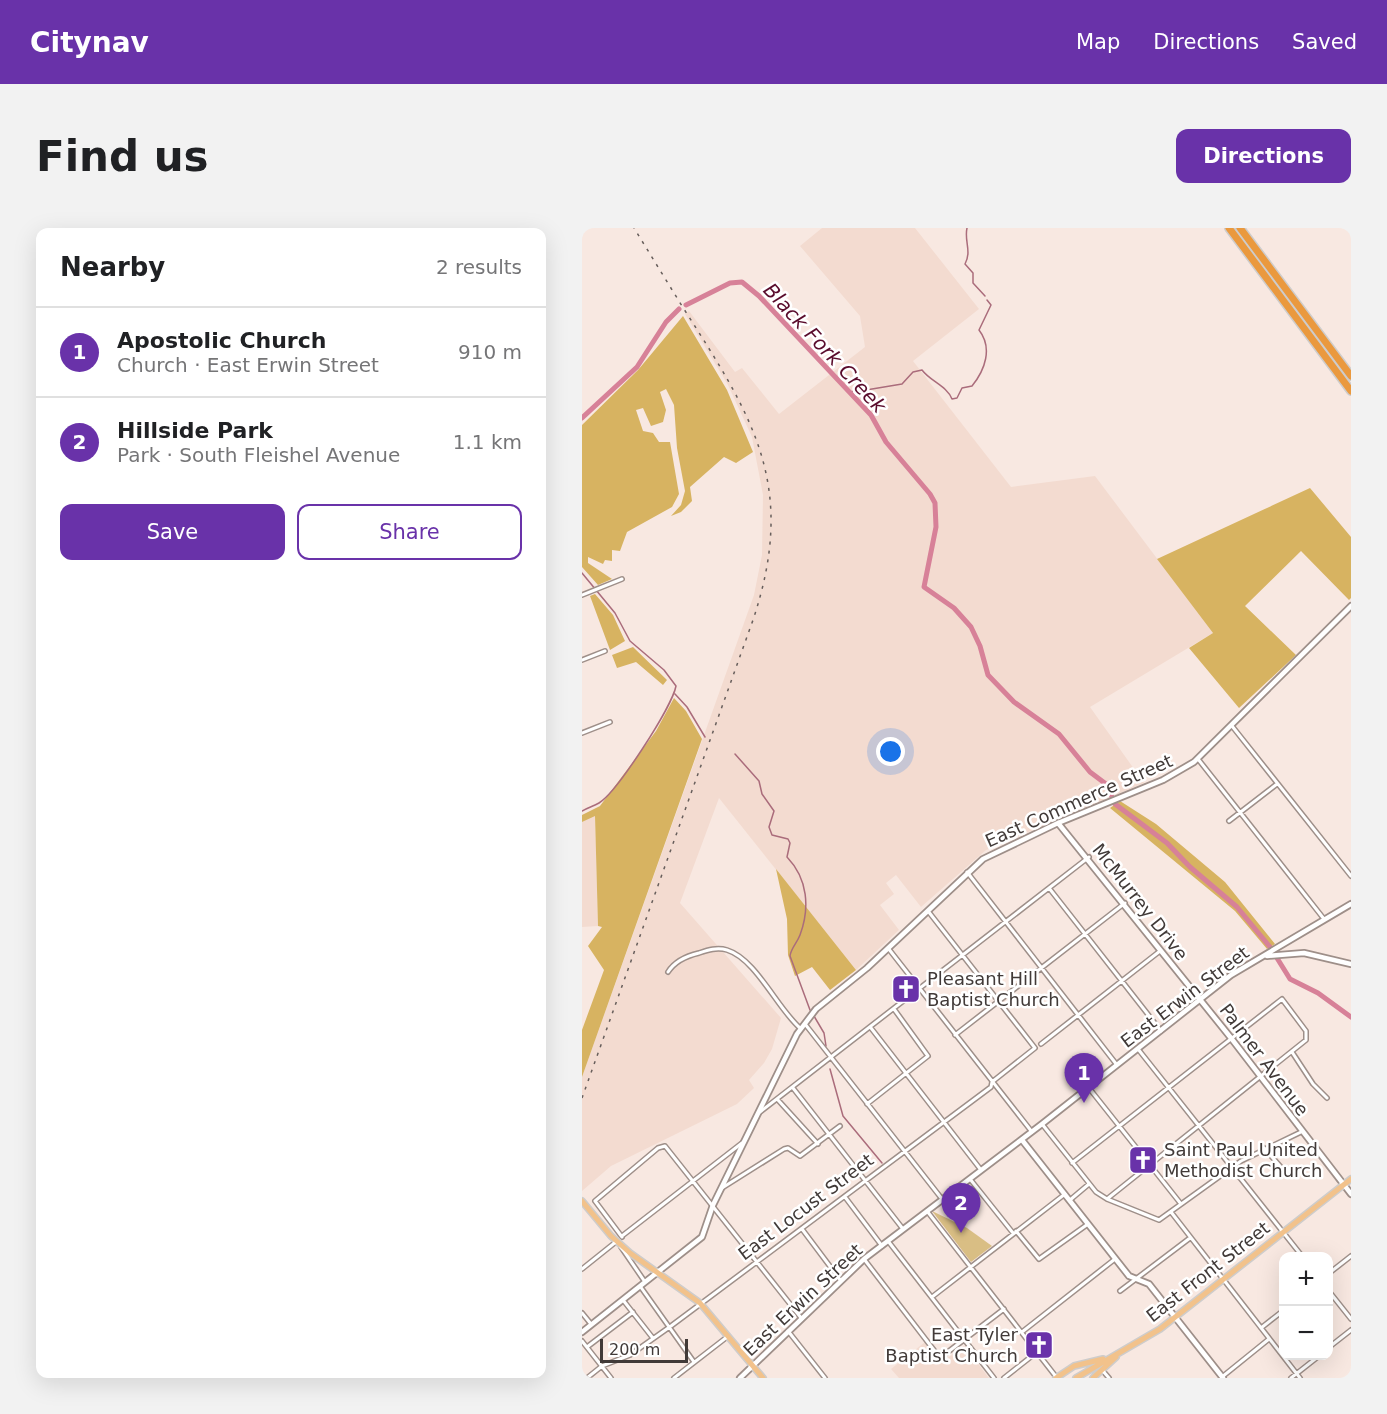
<!DOCTYPE html>
<html lang="en">
<head>
<meta charset="utf-8">
<style>
  body { margin:0; font-family:"DejaVu Sans",sans-serif; background:#f2f2f2; color:#202124 }
  .controls { position:absolute; right:18px; bottom:18px; display:grid; overflow:hidden; border-radius:12px; box-shadow:0 6px 24px #0002 }
  .controls button { width:54px; height:54px; display:grid; place-items:center; padding:0; border:0; border-bottom:2px solid #e0e0e0; background:#fff; color:#202124; font:30px sans-serif }
  .scale { position:absolute; left:18px; bottom:15px; width:88px; box-sizing:border-box; padding-left:6px; border:3px solid #413a38; border-top:0; font-size:16px; line-height:21px; white-space:nowrap; color:#413a38; -webkit-text-stroke:4px #fff; paint-order:stroke }
  .you { position:absolute; left:309px; top:524px; width:21px; height:21px; margin:-15px; border:4px solid #fff; border-radius:50%; background:#1a73e8; box-shadow:0 0 0 9px #1a73e833 }
  .badge { display:grid; place-items:center; width:39px; height:39px; border-radius:50%; background:#6932a9; color:#fff; font-size:20px; font-weight:700 }
  .pin { position:absolute; translate:-50% -50px; filter:drop-shadow(0 2px 3px #0008) }
  .pin::after { content:''; position:absolute; top:32px; width:21px; height:18px; background:inherit; clip-path:polygon(0 0,100% 0,50% 100%) }
  .list { margin:0; padding:0; list-style:none }
  h2 { display:flex; justify-content:space-between; align-items:center; height:78px; margin:0; padding:0 24px; font-size:26px }
  h2 small { font-size:20px; font-weight:400; color:#757577 }
  .list li { display:grid; grid-template-columns:39px 1fr auto; gap:18px; align-items:center; box-sizing:border-box; height:90px; padding:0 24px; border-top:2px solid #e0e0e0 }
  .list b { display:block; font-size:22px; white-space:nowrap }
  .list p { margin:0; font-size:20px; white-space:nowrap; color:#757577 }
  .list em { font-size:20px; font-style:normal; color:#757577 }
  .actions { display:flex; gap:12px; padding:18px 24px }
  .actions a { flex:1; padding:14px 0; border:2px solid #6932a9; border-radius:12px; text-align:center; font-size:21px; color:#6932a9 }
  .actions .main { background:#6932a9; color:#fff }
  .map { position:relative; flex:none; width:769px; height:1150px; overflow:hidden; border-radius:12px }
  header { display:flex; align-items:center; gap:36px; box-sizing:border-box; height:84px; padding:0 30px; background:#6932a9; color:#fff }
  header strong { font-size:28px }
  nav { display:flex; gap:33px; margin-inline-start:auto; font-size:21px }
  .intro { display:flex; align-items:center; justify-content:space-between; box-sizing:border-box; height:144px; padding:0 36px }
  h1 { margin:0; font-size:42px }
  .button { padding:15px 27px; border-radius:12px; background:#6932a9; color:#fff; font-size:21px; font-weight:700 }
  main { display:flex; gap:36px; padding:0 36px }
  aside { flex:1; background:#fff; border-radius:12px; box-shadow:0 6px 24px #0002 }
  .map>svg:first-child { display:block }
  .built { fill:#f3dbd0 }
  .green { fill:#d9be84 }
  .forest { fill:#d7b361 }
  .lines { fill:none; stroke-linecap:round; stroke-linejoin:round }
  .stream { stroke:#aa6c7b; stroke-width:1.5 }
  .river { stroke:#d78198; stroke-width:5 }
  .street-casing { stroke:#9e8f89; stroke-width:6 }
  .secondary-casing { stroke:#9e8f89; stroke-width:8 }
  .primary-casing { stroke:#cecccb; stroke-width:8 }
  .highway-casing { stroke:#cecccb; stroke-width:10 }
  .street { stroke:#fff; stroke-width:3 }
  .secondary { stroke:#fff; stroke-width:4.5 }
  .primary { stroke:#f2c28b; stroke-width:5 }
  .highway { stroke:#ea993e; stroke-width:7 }
  .rail { stroke:#675e5b; stroke-width:1.5; stroke-dasharray:3 6; stroke-linecap:butt }
  .labels { text-anchor:middle; stroke-width:5; stroke-linejoin:round; paint-order:stroke }
  .street-label { font-size:18px; fill:#413a38; stroke:#fff }
  .poi-label { font-size:18px; fill:#413a38; stroke:#fff; text-anchor:start }
  .water-label { font-size:20px; font-style:italic; fill:#590b2b; stroke:#fff }
</style>
</head>
<body>
<header>
<strong>Citynav</strong>
<nav><a>Map</a><a>Directions</a><a>Saved</a></nav>
</header>
<div class="intro"><h1>Find us</h1><a class="button">Directions</a></div>
<main>
<aside>
<h2>Nearby<small>2 results</small></h2>
<ul class="list">
<li><span class="badge">1</span><div><b>Apostolic Church</b><p>Church · East Erwin Street</p></div><em>910 m</em></li>
<li><span class="badge">2</span><div><b>Hillside Park</b><p>Park · South Fleishel Avenue</p></div><em>1.1 km</em></li>
</ul>
<div class="actions"><a class="main">Save</a><a>Share</a></div>
</aside>
<div class="map">
<svg width="769" height="1150" viewBox="0 0 769 1150">
  <rect width="100%" height="100%" fill="#f8e8e1"/>
  <path class="built" d="M 240,0 L 333,0 L 397,81 L 331,133 L 429,259 L 513,248 L 631,405 L 508,479 L 562,555 L 404,622 L 339,679 L 314,647 L 304,655 L 312,666 L 298,677 L 317,702 L 274,742 L 137,570 L 98,675 L 199,790 L 190,821 L 182,835 L 167,852 L 172,860 L 155,876 L 29,938 L 0,963 L 0,849 L 172,367 L 180,327 L 181,267 L 170,209 L 146,157 L 103,86 L 107,83 L 153,144 L 160,140 L 197,186 L 283,119 L 278,88 L 218,18 Z
    M 13,587 L 16,698 L 0,699 L 0,594 Z
    M 343,1114 L 359,1135 L 382,1118 L 407,1150 L 317,1150 L 309,1141 Z"/>
  <path class="green" d="M 350,983 L 385,1000 L 410,1018 L 389,1034 Z"/>
  <path class="forest" d="M 101,88 L 145,162 L 171,224 L 154,235 L 142,229 L 108,259 L 110,273 L 99,284 L 89,288 L 99,277 L 103,263 L 95,220 L 92,177 L 84,161 L 78,164 L 84,182 L 81,194 L 69,198 L 61,180 L 54,182 L 61,203 L 71,205 L 77,214 L 88,214 L 97,266 L 90,279 L 45,304 L 38,323 L 30,322 L 30,333 L 23,332 L 21,336 L 6,329 L 6,335 L 30,351 L 16,357 L 0,339 L 0,197 L 56,142 Z
    M 728,260 L 769,309 L 769,370 L 767,372 L 719,323 L 663,378 L 714,427 L 657,480 L 607,420 L 631,405 L 575,331 Z
    M 13,366 L 31,387 L 43,413 L 28,422 L 8,368 Z
    M 51,419 L 85,452 L 81,457 L 54,434 L 35,440 L 30,427 Z
    M 92,470 L 104,483 L 120,511 L 0,849 L 0,802 L 22,742 L 6,718 L 20,699 L 16,698 L 13,588 L 0,594 L 0,587 L 18,578 L 74,503 Z
    M 538,573 L 574,596 L 643,654 L 693,716 L 685,721 L 653,683 L 528,580 Z
    M 194,641 L 274,742 L 248,762 L 230,739 L 213,748 L 206,727 L 205,691 Z"/>
  <g class="lines">
    <path class="stream" d="M 385,0 C 382,13 390,23 383,36 L 391,45 L 391,55 L 403,68
      M 284,162 L 320,156 L 331,144 L 340,142 C 348,153 365,158 370,171 L 375,170 L 380,160 L 390,158 C 403,142 411,120 397,102 L 409,77 L 405,72
      M 267,164 L 280,162
      M 0,345 L 33,385 L 48,413 L 82,442 L 94,458 C 90,479 35,564 17,575 C 12,578 5,580 0,583
      M 93,466 L 105,479 L 123,509
      M 153,526 L 177,553 L 180,566 L 192,583 L 187,599 L 190,607 L 206,611 L 208,615 L 205,629 C 226,651 228,680 218,707 C 215,715 209,720 208,728 L 228,782
      M 232,788 L 242,805 L 244,818
      M 248,841 L 261,888 L 300,935"/>
    <path class="river" d="M 104,77 L 148,55 L 160,54 L 177,68 L 289,187 L 304,214 L 348,266 L 353,275 L 354,299 L 342,359 L 372,380 L 389,399 L 398,418 L 406,447 L 432,474 L 477,506 L 508,544 L 524,556 L 530,569
      M 0,190 L 55,139 L 84,94 L 97,81
      M 533,576 L 585,615 L 608,639 L 655,679 L 688,719
      M 695,730 L 708,751 L 736,765 L 769,789"/>
    <g class="street-casing">
      <path id="street" d="M 0,367 L 40,351
        M 0,432 L 23,423
        M 650,498 L 769,648
        M 0,505 L 28,494
        M 616,531 L 742,691
        M 647,593 L 695,556
        M 385,644 L 535,837
        M 467,660 L 579,803
        M 306,720 L 450,904
        M 86,744 C 93,733 104,728 117,725 C 126,722 135,719 145,722 C 174,731 195,780 218,800
        M 223,796 L 360,971
        M 289,800 L 399,942
        M 373,807 L 543,675
        M 459,816 L 578,723
        M 556,821 L 720,1028
        M 710,824 L 731,856 L 745,870
        M 211,860 L 321,1001
        M 507,860 L 599,976
        M 196,872 L 236,916
        M 285,876 L 346,828 L 312,781
        M 178,884 L 507,629
        M 460,896 L 514,964 L 525,971 L 577,992 L 659,933 L 719,904
        M 682,920 L 705,946
        M 490,935 L 700,771 L 724,803 L 724,812 L 525,971
        M 388,951 L 431,1005
        M 140,960 L 202,921 L 206,920 L 218,928 L 258,898
        M 263,969 L 300,1018
        M 488,972 L 507,956
        M 345,983 L 475,1150
        M 589,984 L 718,1150
        M 220,1001 L 259,1053
        M 434,1003 L 457,1031 L 506,996
        M 40,1008 L 160,915
        M 40,1009 L 13,973 L 76,920 L 83,918 L 220,1091
        M 306,1013 L 412,1150
        M 39,1019 L 63,1054
        M 282,1031 L 358,1130 L 422,1081
        M 0,1041 L 35,1013
        M 746,1046 L 769,1028
        M 58,1058 L 112,1134
        M 746,1062 L 769,1091
        M 538,1063 L 608,1010
        M 350,1069 L 483,966
        M 41,1072 L 70,1109
        M 0,1085 L 9,1096
        M 679,1100 L 702,1082
        M 206,1103 L 243,1150
        M 440,1104 L 533,1031
        M 0,1113 L 29,1150
        M 5,1119 L 51,1084
        M 746,1120 L 769,1102
        M 521,1143 L 527,1150
        M 640,1149 L 687,1111
        M 5,1150 L 20,1138 L 48,1127 L 89,1098 L 409,859 L 410,854 L 453,820 L 346,683
        M 92,1150 L 145,1109
        M 422,1150 L 455,1124
        M 709,1150 L 737,1128"/>
    </g>
    <g class="secondary-casing">
      <path id="secondary" d="M 476,595 L 649,810 L 769,966
        M 685,728 L 722,725 L 769,736
        M 440,912 L 547,1048 L 567,1056 L 641,1150
        M 0,1104 L 120,1009 L 131,977 L 215,806 L 234,781 L 285,740 L 401,631 L 476,595 L 581,552 L 612,534 L 769,378
        M 158,1150 L 282,1031 L 460,896 L 649,747 L 769,676"/>
    </g>
    <g class="primary-casing">
      <path id="primary" d="M 0,973 L 29,1008 L 48,1025 L 118,1075 L 181,1150
        M 474,1150 L 492,1138 L 521,1131
        M 494,1150 L 578,1101 L 769,951
        M 511,1150 L 534,1129"/>
    </g>
    <g class="highway-casing">
      <path id="highway" d="M 647,0 L 769,163
        M 658,0 L 769,148"/>
    </g>
    <use href="#street" class="street"/>
    <use href="#secondary" class="secondary"/>
    <use href="#primary" class="primary"/>
    <use href="#highway" class="highway"/>
    <path class="rail" d="M 0,870 L 171,392 C 216,257 171,189 100,78 C 84,52 68,26 52,0"/>
  </g>
  <defs>
    <g id="church-square" transform="scale(1.5)"><rect x="-9" y="-9" width="18" height="18" rx="4" fill="#6932a9" stroke="#fff"/><path d="M-1.2-6h2.4v3.5h3.3v2.4h-3.3V6h-2.4V-.1h-3.3v-2.4h3.3Z" fill="#fff"/></g>
  </defs>
  <g fill-rule="evenodd">
    <use href="#church-square" x="324" y="761"/>
    <use href="#church-square" x="561" y="932"/>
    <use href="#church-square" x="457" y="1117"/>
  </g>
  <g class="labels">
    <g class="street-label">
      <text transform="translate(497 573) rotate(-24)" y="6">East Commerce Street</text>
      <text transform="translate(558 674) rotate(52)" y="6">McMurrey Drive</text>
      <text transform="translate(603 769) rotate(-37)" y="6">East Erwin Street</text>
      <text transform="translate(682 832) rotate(53)" y="6">Palmer Avenue</text>
      <text transform="translate(224 979) rotate(-37)" y="6">East Locust Street</text>
      <text transform="translate(626 1044) rotate(-38)" y="6">East Front Street</text>
      <text transform="translate(221 1072) rotate(-43)" y="6">East Erwin Street</text>
    </g>
    <g class="poi-label">
      <text x="345" y="757">Pleasant Hill<tspan x="345" dy="21">Baptist Church</tspan></text>
      <text x="582" y="928">Saint Paul United<tspan x="582" dy="21">Methodist Church</tspan></text>
      <text x="436" y="1113" text-anchor="end">East Tyler<tspan x="436" dy="21">Baptist Church</tspan></text>
    </g>
    <g class="water-label">
      <text transform="translate(243 120) rotate(47)" y="7">Black Fork Creek</text>
    </g>
  </g>
</svg>
<div class="controls">
<button>+</button>
<button>−</button>
</div>
<div class="scale">200 m</div>
<div class="you"></div>
<div class="pin badge" style="left:502px;top:875px">1</div>
<div class="pin badge" style="left:379px;top:1005px">2</div>
</div>
</main>
</body>
</html>
